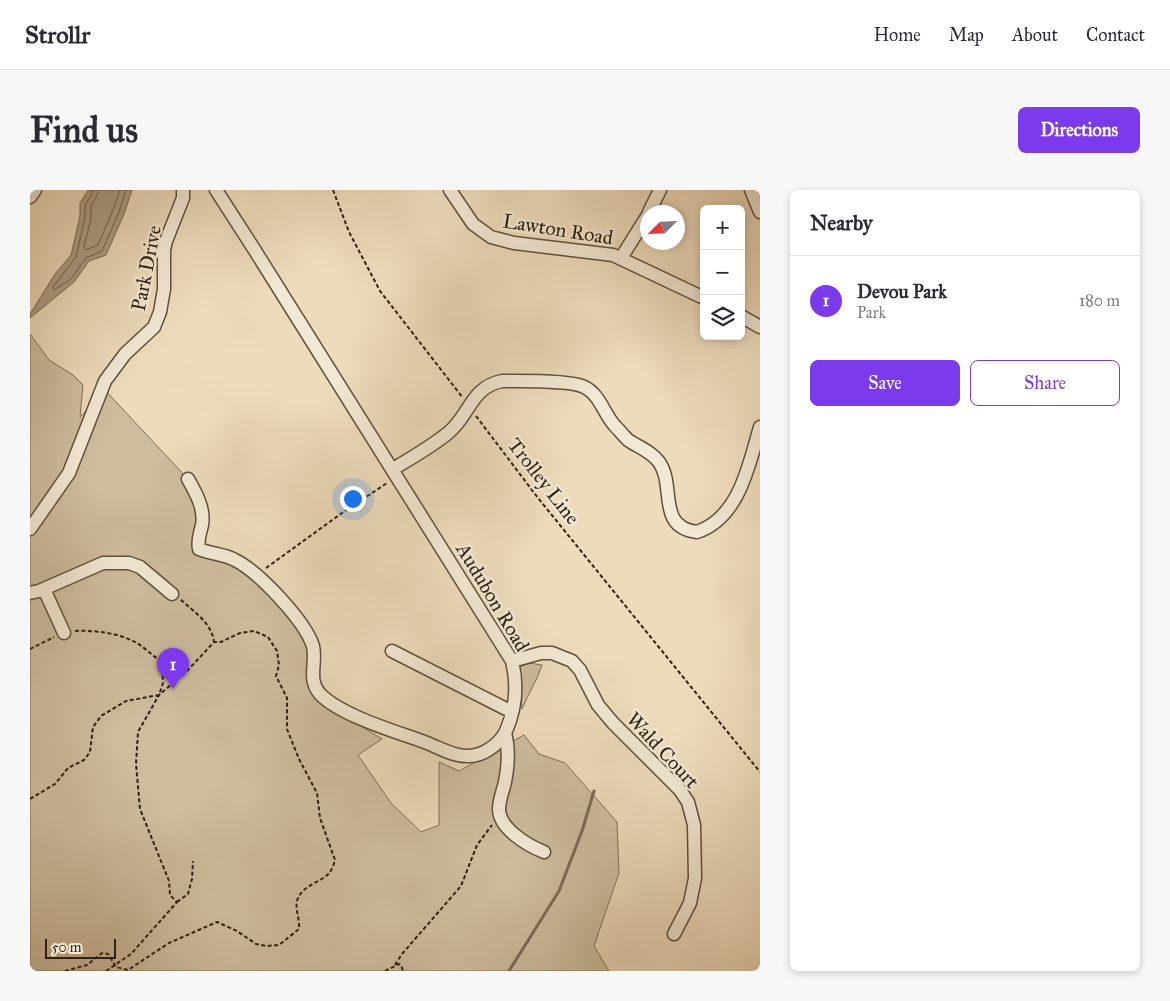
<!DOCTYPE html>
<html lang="en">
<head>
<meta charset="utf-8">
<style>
  body { margin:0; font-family:"IM FELL Great Primer",serif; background:#f7f7f7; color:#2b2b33 }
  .controls { position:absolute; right:15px; top:15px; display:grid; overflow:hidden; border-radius:8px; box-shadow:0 2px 8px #0003 }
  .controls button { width:45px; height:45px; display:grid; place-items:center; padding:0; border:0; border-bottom:1px solid #e1e1e2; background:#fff; color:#2b2b33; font:25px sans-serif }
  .compass { position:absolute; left:610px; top:15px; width:45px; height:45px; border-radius:50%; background:#fff; box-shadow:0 2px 8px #0003; rotate:246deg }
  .scale { position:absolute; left:15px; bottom:12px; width:71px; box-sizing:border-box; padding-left:5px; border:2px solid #2f2213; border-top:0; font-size:14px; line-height:18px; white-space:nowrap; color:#2f2213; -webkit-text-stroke:4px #f3e8d3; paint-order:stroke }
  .you { position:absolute; left:322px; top:308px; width:18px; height:18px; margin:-12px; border:4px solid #fff; border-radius:50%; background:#1a73e8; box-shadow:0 0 0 8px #1a73e833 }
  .badge { display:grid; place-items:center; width:32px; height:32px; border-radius:50%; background:#7c3aed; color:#fff; font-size:16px; font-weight:700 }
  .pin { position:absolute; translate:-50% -41px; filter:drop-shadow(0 1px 2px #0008) }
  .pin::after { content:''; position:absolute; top:26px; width:18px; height:15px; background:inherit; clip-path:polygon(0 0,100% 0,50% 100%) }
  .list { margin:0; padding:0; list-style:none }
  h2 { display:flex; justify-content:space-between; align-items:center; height:65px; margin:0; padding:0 20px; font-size:21px }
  h2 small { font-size:16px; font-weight:400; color:#7c7c81 }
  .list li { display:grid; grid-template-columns:32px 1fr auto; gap:15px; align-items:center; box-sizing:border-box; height:90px; padding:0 20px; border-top:1px solid #e1e1e2 }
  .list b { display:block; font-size:19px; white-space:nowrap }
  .list p { margin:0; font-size:16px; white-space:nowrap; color:#7c7c81 }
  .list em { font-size:16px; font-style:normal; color:#7c7c81 }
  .actions { display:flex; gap:10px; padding:15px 20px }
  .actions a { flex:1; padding:11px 0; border:1px solid #7c3aed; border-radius:8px; text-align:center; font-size:18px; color:#7c3aed }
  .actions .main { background:#7c3aed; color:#fff }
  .icon { flex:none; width:28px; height:28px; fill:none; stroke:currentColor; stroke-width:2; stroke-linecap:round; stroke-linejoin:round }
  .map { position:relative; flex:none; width:730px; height:781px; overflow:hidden; border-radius:8px }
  header { display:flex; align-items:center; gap:30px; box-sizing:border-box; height:70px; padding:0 25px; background:#fff; border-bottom:1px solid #e1e1e2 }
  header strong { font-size:24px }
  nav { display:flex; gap:28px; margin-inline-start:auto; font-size:18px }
  .intro { display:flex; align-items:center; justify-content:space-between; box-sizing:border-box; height:120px; padding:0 30px }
  h1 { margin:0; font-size:35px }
  .button { padding:12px 22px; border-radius:8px; background:#7c3aed; color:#fff; font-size:18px; font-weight:700 }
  main { display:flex; gap:30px; padding:0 30px }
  aside { flex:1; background:#fff; border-radius:8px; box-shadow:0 2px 8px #0003 }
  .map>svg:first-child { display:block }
  .green { fill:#cdbc9e; stroke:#7e6f58 }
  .water { fill:#ac9c82; stroke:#7a6b56 }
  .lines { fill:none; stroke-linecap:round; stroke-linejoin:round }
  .shore { stroke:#6e5f4a; stroke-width:1 }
  .stream { stroke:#7a6b56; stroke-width:3 }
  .minor-casing { stroke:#5e503d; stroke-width:15 }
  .path { stroke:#2f2213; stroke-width:2; stroke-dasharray:4 2.5; stroke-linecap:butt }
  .minor { stroke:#f3e8d3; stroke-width:12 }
  .labels { text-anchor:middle; stroke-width:5; stroke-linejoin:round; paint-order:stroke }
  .street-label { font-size:20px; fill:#2f2213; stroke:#f3e8d3 }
</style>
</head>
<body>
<header>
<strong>Strollr</strong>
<nav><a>Home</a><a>Map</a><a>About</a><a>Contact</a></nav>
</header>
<div class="intro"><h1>Find us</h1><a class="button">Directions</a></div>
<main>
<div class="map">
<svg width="730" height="781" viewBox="0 0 730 781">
  <rect width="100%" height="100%" fill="#eddbbb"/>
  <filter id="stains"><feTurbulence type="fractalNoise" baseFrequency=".004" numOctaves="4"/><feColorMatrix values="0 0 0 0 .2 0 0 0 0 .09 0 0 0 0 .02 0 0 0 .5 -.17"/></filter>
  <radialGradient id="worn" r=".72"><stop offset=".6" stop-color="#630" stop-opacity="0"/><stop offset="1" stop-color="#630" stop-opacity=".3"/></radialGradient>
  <path class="green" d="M 0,144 L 19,170 L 43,185 L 53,195 L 50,227 L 65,212 L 72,197 L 158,289 L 166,302 L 168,352 L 204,370 L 277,443 L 290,511 L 352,549 L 328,565 L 361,613 L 391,642 L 409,635 L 409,572 L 429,581 L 494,545 L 509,564 L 535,573 L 587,632 L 589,683 L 564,756 L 579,781 L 0,781 Z
    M 499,473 L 512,475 C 507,491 498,504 492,519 L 488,478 Z"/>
  <path class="water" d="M 58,0 L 102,0 L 94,24 L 76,65 L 59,71 L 44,92 L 0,128 L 0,124 L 25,84 L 41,65 L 50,26 L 50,13 Z"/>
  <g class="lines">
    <path class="shore" d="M 62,0 L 62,4 L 55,15 L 55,27 L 46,67 L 23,97 L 24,100 L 41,89 L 56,68 L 72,61 L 89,22 L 96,0
      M 68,0 L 67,6 L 61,16 L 61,28 L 54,57 L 56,60 L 68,55 L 83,20 L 90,0"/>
    <path class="stream" d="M 479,781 L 529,701 L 552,641 L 564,601"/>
    <g class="minor-casing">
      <path id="minor" d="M 420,0 L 443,34 L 461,47 L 484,53 L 583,65 L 674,108
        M 721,0 L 730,22
        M 0,7 L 5,0
        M 619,22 L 630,0
        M 591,68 L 618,25
        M 711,126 L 730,137
        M 363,279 C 381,268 401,257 418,243 C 440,225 441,197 472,191 C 490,191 537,190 552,196 C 570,203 573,223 585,236 C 589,240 594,246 598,250 C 608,257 621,261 629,272 C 646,296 626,337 667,342 C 709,328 719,275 730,237
        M 158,289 C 166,303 175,319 172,335 C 170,344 167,350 169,359 C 181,364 194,364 205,370 C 229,382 275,431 283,456 C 287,473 277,489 290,504 C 311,526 368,542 397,553 C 410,558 423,566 436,566 C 452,567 469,555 476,541 C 486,518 488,495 482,471 L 224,59 L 186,0
        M 0,339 L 39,283 L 75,191 L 95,164 L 124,137 L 130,122 L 134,99 L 134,60 L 136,51 L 153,8 L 153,0
        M 14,399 L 34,443
        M 0,403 L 9,401 L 73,373 L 99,373 L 110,377 L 142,404
        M 362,461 L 482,522
        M 482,471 L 511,463 L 522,463 L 542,471 L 550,480 L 568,515 L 583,533 L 650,600 L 658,612 L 664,635 L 665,688 L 660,713 L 644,744
        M 475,543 C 479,558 478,577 475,592 C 473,601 469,610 469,619 C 469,639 499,656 514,662"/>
    </g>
    <path class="path" d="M 303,0 L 319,42 L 350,101 L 433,208
      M 446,226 L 508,308 L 730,582
      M 236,378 L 312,323 L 357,293
      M 45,441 C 65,440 89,443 107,453 C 123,463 136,482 158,480
      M 0,459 L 24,447
      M 0,609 L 25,594 L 38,578 L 54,570 L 60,562 L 63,537 L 71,526 L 96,511 L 129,505 L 133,493 L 132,473
      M 147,712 L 158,704 L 162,689 L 163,671
      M 365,775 L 372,764 L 431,696 L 447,655 L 462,635
      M 35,781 L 57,775 L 72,763 L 78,764 L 86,777 L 98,780 L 139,753 L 187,732 L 207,741 L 226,754 L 237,756 L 249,755 L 269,739 C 270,729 265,720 267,711 C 271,695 293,692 300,682 C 302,679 304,674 305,670 L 290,628 L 287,603 L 269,569 L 257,539 L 257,508 L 246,486 L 249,475 L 247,461 L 238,447 L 224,441 L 210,443 L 191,452 L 184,452
      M 76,781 L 101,764 L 147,712 L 140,705 L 139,691 L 110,619 L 106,574 L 108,542 L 129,505 L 158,480 L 184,452 C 182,433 163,421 150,409
      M 355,781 L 369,774 L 371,775 L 373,781"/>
    <use href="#minor" class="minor"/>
  </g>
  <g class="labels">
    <g class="street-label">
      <text transform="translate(528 39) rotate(9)" y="7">Lawton Road</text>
      <text transform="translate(116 78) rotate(-79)" y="7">Park Drive</text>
      <text transform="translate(514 291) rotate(52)" y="7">Trolley Line</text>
      <text transform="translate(463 407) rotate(59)" y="7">Audubon Road</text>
      <text transform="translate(633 560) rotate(47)" y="7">Wald Court</text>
    </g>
  </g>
  <rect width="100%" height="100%" filter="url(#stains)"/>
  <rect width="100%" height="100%" fill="url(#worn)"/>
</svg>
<div class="controls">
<button>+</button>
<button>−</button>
<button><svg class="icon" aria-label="layers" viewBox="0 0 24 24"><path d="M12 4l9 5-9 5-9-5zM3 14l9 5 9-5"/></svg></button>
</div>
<svg class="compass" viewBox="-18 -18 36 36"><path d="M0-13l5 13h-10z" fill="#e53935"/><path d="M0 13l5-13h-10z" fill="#7c7c81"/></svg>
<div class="scale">50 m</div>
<div class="you"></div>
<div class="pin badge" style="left:143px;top:499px">1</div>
</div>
<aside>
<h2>Nearby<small></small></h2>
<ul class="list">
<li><span class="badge">1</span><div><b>Devou Park</b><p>Park</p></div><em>180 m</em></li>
</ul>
<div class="actions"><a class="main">Save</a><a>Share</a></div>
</aside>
</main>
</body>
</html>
